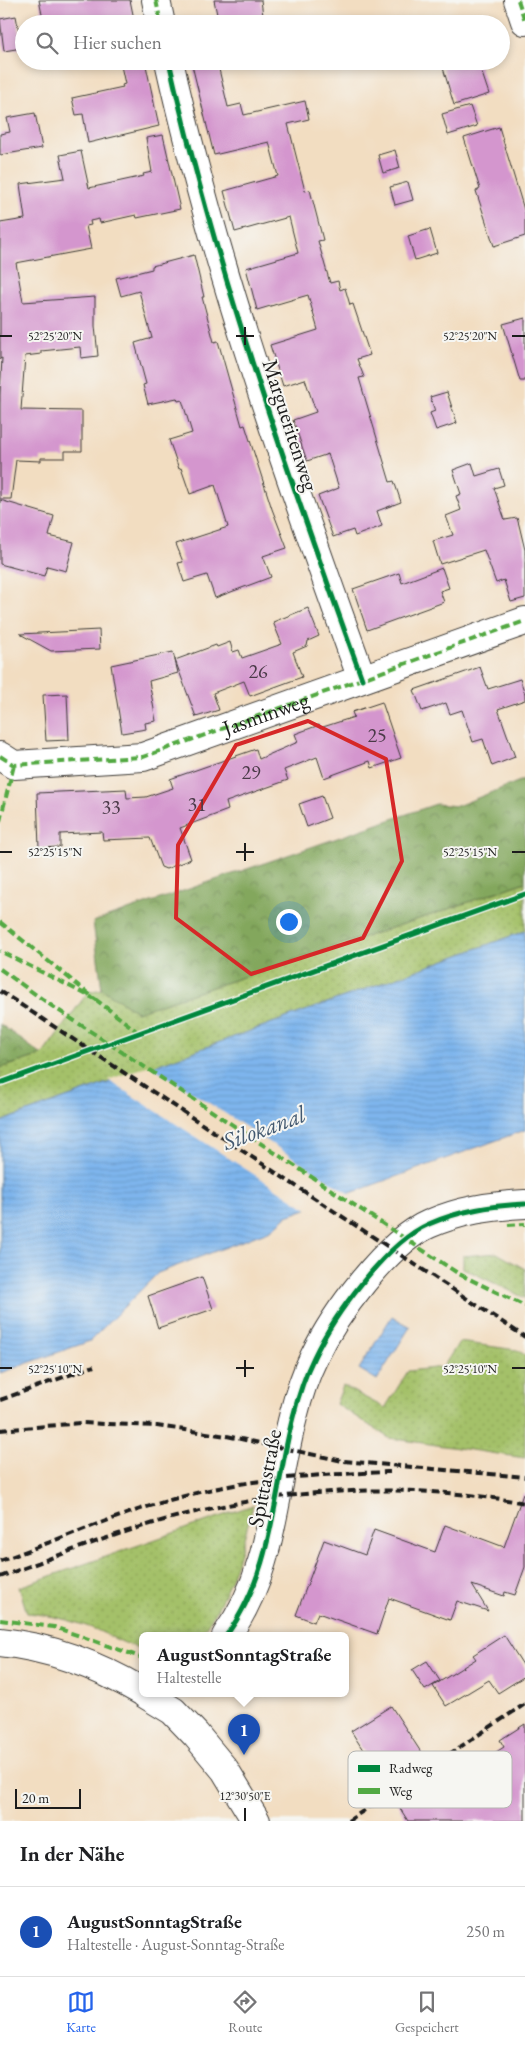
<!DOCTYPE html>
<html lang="de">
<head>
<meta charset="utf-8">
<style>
  body { margin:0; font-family:"EB Garamond",serif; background:#f2f2f2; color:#202124 }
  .scale { position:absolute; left:15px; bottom:12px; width:66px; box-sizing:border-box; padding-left:5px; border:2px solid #1c1c1c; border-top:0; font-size:14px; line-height:18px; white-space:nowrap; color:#1c1c1c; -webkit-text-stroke:4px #f6f6f2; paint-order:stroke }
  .you { position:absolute; left:288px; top:921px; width:18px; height:18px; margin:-12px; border:4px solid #fff; border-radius:50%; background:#1a73e8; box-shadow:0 0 0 8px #1a73e833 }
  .badge { display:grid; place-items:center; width:32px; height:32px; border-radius:50%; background:#2563eb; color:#fff; font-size:16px; font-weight:700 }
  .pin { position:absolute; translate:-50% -41px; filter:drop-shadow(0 1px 2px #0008) }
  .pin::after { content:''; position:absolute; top:26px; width:18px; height:15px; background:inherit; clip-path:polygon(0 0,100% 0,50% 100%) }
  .popup { position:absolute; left:139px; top:1632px; width:210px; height:65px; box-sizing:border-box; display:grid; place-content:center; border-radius:8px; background:#fff; filter:drop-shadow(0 1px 4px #0005); font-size:16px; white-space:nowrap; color:#757577 }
  .popup b { font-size:19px; color:#202124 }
  .popup::after { content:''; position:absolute; left:50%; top:100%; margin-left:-10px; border:10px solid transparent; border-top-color:#fff }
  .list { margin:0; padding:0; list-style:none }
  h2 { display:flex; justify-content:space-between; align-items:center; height:65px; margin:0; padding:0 20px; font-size:21px }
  h2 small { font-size:16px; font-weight:400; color:#757577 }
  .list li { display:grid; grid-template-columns:32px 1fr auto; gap:15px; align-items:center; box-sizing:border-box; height:90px; padding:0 20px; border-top:1px solid #e0e0e0 }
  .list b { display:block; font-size:19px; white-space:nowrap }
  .list p { margin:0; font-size:16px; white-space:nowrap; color:#757577 }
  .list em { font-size:16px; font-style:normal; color:#757577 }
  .icon { flex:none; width:28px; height:28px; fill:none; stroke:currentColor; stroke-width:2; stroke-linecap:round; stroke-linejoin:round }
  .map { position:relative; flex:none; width:525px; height:1821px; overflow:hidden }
  .search { position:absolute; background:#fff; box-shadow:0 2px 8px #0003; left:15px; right:15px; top:15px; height:55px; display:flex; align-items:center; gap:12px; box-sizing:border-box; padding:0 18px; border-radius:28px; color:#757577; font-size:19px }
  .sheet { height:155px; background:#fff }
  nav { display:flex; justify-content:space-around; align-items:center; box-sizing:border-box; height:70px; border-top:1px solid #e0e0e0; background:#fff; font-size:14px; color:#757577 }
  nav a { display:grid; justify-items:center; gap:2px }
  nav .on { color:#2563eb }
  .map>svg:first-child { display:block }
  .grass { fill:url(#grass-dots); stroke:#606e42 }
  .forest { fill:url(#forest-crowns); stroke:#50623c }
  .water { fill:url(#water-rules); stroke:#4d6884 }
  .pier { fill:#f2ddc1 }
  .building { fill:#d496ce }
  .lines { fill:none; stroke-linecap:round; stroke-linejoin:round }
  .minor-casing { stroke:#3c3935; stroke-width:30 }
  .minor { stroke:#fff; stroke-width:28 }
  .rail { stroke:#1c1c1c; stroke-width:4; stroke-dasharray:8 4; stroke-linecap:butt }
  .quiet { stroke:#52a943; stroke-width:4; stroke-dasharray:8 4; stroke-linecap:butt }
  .cycleway-casing { stroke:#f6f6f2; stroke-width:8 }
  .cycleway { stroke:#00873e; stroke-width:5 }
  .marked { fill:none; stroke:#d62828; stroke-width:4; stroke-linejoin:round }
  .ticks { fill:none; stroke:#1c1c1c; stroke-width:2 }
  .labels { text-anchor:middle; stroke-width:4; stroke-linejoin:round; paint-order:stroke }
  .number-label { font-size:20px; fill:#4a3a48 }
  .street-label { font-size:22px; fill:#1c1c1c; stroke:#f6f6f2 }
  .water-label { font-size:24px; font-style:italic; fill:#435970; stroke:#f6f6f2 }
  .key { fill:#f6f6f2; stroke:#b5b5b2; stroke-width:1 }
  .key-label { font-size:14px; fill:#1c1c1c }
  .ticks-label { font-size:12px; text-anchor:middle; fill:#1c1c1c; stroke:#f6f6f2; stroke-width:4; stroke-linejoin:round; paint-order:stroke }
</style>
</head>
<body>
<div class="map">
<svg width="525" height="1821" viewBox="0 0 525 1821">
  <defs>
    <pattern id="grass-dots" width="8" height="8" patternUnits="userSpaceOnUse" patternTransform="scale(1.25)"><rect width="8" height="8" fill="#a4c169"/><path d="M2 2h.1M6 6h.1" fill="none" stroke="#8da55a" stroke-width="1.8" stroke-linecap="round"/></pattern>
    <pattern id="forest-crowns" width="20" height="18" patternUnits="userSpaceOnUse" patternTransform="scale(1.25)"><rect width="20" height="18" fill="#83a75d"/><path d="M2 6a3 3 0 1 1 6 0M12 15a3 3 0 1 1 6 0" fill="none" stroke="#6a874c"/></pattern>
    <pattern id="water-rules" width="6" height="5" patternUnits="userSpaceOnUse" patternTransform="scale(1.25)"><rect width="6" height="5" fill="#7eb5ed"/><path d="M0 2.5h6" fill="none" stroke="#6c9bcb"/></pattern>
  </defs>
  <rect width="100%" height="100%" fill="#f6f6f2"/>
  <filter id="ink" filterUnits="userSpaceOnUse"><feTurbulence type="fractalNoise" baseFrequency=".02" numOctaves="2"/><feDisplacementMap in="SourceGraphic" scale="10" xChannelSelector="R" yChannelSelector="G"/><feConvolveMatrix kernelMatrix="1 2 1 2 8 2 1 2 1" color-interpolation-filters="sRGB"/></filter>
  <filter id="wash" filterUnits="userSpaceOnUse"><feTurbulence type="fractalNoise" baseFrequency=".0096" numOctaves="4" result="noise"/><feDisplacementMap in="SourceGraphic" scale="20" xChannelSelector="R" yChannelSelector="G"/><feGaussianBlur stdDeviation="1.12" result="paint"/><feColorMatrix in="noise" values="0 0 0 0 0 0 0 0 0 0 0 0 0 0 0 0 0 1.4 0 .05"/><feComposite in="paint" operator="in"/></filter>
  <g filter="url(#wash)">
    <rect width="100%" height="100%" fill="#f2ddc1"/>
    <path class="grass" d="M 525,882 L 525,931 L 0,1122 L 0,1068 L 42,1055 L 88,992 L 102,989 L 137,1012 L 443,911 Z
      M 497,1253 L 525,1269 L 525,1298 L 463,1268 L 463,1256 Z
      M 459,1342 L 517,1350 L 525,1355 L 525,1458 L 389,1438 L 336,1404 L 343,1386 L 385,1408 L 408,1371 L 443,1367 Z
      M 253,1505 C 241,1551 229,1599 199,1636 L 143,1636 L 143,1649 C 125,1645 109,1635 92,1628 C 70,1620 50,1615 27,1613 L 19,1587 Z"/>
    <path class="forest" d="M 525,779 L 525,882 L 443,911 L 137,1012 L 102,989 L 93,922 L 436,804 L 457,806 Z
      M 0,1024 L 42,1055 L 0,1068 Z"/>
    <path class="water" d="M 525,931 L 525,1130 L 287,1216 L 271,1230 L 158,1273 L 90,1341 L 0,1373 L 0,1122 Z
      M 392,1316 L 410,1327 L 377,1380 L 359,1369 Z"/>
    <path class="pier" d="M 150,1065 L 351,1195 L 309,1210 L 108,1080 Z"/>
    <g id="blocks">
      <path class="building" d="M 39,0 L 130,0 L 135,24 L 44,24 Z
        M 214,0 L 261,0 L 264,24 L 219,24 Z
        M 16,16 L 22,48 L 4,51 L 0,19 Z
        M 120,61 L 145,61 L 159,126 L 88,143 L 83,114 L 76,115 L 72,98 L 123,87 L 122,85 L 125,84 Z
        M 191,61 L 217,61 L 228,107 L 241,104 L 244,115 L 305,101 L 309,119 L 288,124 L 305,191 L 310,190 L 323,240 L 318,241 L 330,283 L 338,281 L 340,290 L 345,288 L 350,305 L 353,304 L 370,355 L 357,359 L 364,377 L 359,378 L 390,482 L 394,481 L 401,502 L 377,511 L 382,526 L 355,536 L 353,530 L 333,537 L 318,496 L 339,488 L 328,454 L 307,461 L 293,420 L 316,412 L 305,379 L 283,386 L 270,345 L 318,330 L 308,295 L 257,310 L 246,268 L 298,253 L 289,217 L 235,232 L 224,191 L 278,176 L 269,142 L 214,155 Z
        M 441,61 L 478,61 L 489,94 L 454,105 Z
        M 470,106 L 477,126 L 448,135 L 442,114 Z
        M 35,113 L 42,148 L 0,155 L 0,134 L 10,132 L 7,118 Z
        M 499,127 L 525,213 L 525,236 L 494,246 L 476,191 L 480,189 L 464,138 Z
        M 163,135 L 180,209 L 137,218 L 136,215 L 100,223 L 99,219 L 90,221 L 91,225 L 86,226 L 91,249 L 16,263 L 23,302 L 95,297 L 95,326 L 98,356 L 81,358 L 80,347 L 41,351 L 41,354 L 25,356 L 21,410 L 82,411 L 82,451 L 65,451 L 65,458 L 41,458 L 41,461 L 16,460 L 11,499 L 0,499 L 0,395 L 2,358 L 0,359 L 0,223 L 25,219 L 20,184 L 65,178 L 60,155 L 81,151 L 89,188 L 144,176 L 143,174 L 152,172 L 146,138 Z
        M 395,150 L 400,168 L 383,173 L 378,155 Z
        M 408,182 L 413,200 L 395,205 L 390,187 Z
        M 430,229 L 437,253 L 415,260 L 408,236 Z
        M 194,255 L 204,297 L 202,297 L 214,342 L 218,341 L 242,426 L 245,425 L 272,509 L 287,548 L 263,556 L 271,577 L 215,598 L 207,575 L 184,582 L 178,563 L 183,562 L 176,544 L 228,527 L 215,485 L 190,494 L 181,468 L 179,469 L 169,440 L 192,433 L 182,400 L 178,401 L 177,398 L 148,404 L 143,385 L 146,384 L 135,343 L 152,338 L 139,291 L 121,296 L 116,278 L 152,269 L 152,266 Z
        M 525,318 L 525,381 L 520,381 L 503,324 Z
        M 447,392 L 457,423 L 436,430 L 430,413 L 435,411 L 430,397 Z
        M 472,463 L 476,476 L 499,469 L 504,485 L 494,488 L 505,520 L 517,518 L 519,525 L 525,550 L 525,598 L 511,602 L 504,580 L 496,583 L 484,550 L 440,564 L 433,541 L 453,535 L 446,516 L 461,510 L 456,496 L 461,494 L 453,470 Z
        M 0,500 L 54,516 L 49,536 L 74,542 L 66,571 L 47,566 L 44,576 L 0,564 Z
        M 442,568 L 449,588 L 440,591 L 444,602 L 367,630 L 353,589 L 399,573 L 402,583 Z
        M 308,608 L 319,636 L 308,641 L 307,646 L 293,652 L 302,677 L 250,696 L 244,681 L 213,693 L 219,710 L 196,717 L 175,660 L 216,645 L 217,647 L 230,642 L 233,652 L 239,650 L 242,658 L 282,644 L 273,622 Z
        M 99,630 L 100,649 L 51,651 L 20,634 Z
        M 173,652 L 178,673 L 149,681 L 156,721 L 145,723 L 146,729 L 122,733 L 111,665 Z
        M 480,667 L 488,689 L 520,679 L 525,694 L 525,700 L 498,709 L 515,757 L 492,766 L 483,739 L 473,742 L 462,710 L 450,714 L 446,703 L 422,711 L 414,690 Z
        M 67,694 L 69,740 L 46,741 L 43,695 Z
        M 382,702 L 401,758 L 372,768 L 370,761 L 324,778 L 317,757 L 284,770 L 288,780 L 226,802 L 228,810 L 180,828 L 191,859 L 166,869 L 161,867 L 150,838 L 103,840 L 102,832 L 60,834 L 60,847 L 39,848 L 37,793 L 126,789 L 127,798 L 146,797 L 173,788 L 170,779 L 256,749 L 259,759 L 298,742 L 295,734 L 319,725 L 320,728 L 354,717 L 352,712 Z
        M 322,796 L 330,818 L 307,827 L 299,804 Z
        M 202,1277 L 213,1309 L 158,1328 L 148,1296 Z
        M 523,1494 L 525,1494 L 525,1567 L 515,1595 L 505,1592 L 504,1596 L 472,1585 L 488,1611 L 457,1601 L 450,1620 L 389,1598 L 377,1634 L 318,1613 L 314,1622 L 296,1615 L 324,1540 L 365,1555 L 374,1530 L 435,1552 L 445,1525 L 504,1547 Z
        M 504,1635 L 525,1668 L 525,1676 L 498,1693 L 489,1680 L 446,1706 L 433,1686 L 476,1659 L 473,1655 Z
        M 427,1661 L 440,1681 L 425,1690 L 412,1670 Z
        M 391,1706 L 443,1786 L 504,1747 L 500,1740 L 525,1724 L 525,1821 L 408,1821 L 351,1731 Z"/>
    </g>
  </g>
  <g filter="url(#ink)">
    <use href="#blocks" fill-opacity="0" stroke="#3c3935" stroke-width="1"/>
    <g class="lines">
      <g class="minor-casing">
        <path id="minor" d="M 156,0 L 161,24
          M 518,0 L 525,21
          M 169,61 C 216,272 289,477 362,679
          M 0,756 L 14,765 L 143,757 L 525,621
          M 226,1636 C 274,1570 273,1494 293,1417 C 298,1397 305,1375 314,1357 C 334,1315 387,1242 429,1224 C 461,1210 491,1206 525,1204
          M 0,1642 C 51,1647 99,1666 143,1692
          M 145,1694 L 173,1711 L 196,1735 L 225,1770 L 256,1821"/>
      </g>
      <use href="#minor" class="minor"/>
      <path class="rail" d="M 0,991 L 525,1337
        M 0,1400 L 94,1366
        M 0,1430 L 81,1423 L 157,1426 L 227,1436 L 343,1461 L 525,1477
        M 0,1561 C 68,1536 137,1506 209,1490 C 268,1477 329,1474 390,1472
        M 0,1577 C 62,1554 123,1530 187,1514 C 296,1487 414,1483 525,1503
        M 348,1821 L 525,1704"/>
      <g class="quiet">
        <path d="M 156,0 L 161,24"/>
        <path d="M 518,0 L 525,21"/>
        <path id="s1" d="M 0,756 L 14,765 L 143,757 L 525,621"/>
        <path d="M 0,821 L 14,765"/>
        <path d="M 0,922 L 95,999 L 0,951"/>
        <path d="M 0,969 L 52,1006 L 459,1274 L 525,1306"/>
        <path d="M 95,999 L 138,1032"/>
        <path d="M 508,1225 L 525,1224"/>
        <path d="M 0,1620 L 54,1627 L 143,1658"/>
      </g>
      <g class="cycleway-casing">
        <path id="cycleway" d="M 169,61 C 216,272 289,477 362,679
          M 0,1083 L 525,894
          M 226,1636 C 274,1570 273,1494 293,1417 C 298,1397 305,1375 314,1357 C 334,1315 387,1242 429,1224 C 461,1210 491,1206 525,1204"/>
      </g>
      <use href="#cycleway" class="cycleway"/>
    </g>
  </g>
  <path class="marked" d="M 308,721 L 386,759 L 402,861 L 363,938 L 251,974 L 176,918 L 178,845 L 236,745 Z"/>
  <path class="ticks" d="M 245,327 L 245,345M 0,336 L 12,336M 236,336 L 254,336M 512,336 L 525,336M 245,843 L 245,861M 0,852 L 12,852M 236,852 L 254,852M 512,852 L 525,852M 245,1360 L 245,1377M 0,1368 L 12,1368M 236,1368 L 254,1368M 512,1368 L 525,1368M 245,1808 L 245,1821"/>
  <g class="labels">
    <g class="number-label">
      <text x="258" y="678">26</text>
      <text x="377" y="742">25</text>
      <text x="251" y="779">29</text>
      <text x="197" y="811">31</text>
      <text x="111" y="814">33</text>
    </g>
    <g class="street-label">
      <text transform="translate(291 425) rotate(72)" y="8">Margueritenweg</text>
      <text dy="8" stroke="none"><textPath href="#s1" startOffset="276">Jasminweg</textPath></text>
      <text transform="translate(264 1478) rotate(-79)" y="8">Spittastraße</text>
    </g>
    <g class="water-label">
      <text transform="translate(264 1128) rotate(-20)" y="8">Silokanal</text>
    </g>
  </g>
  <rect x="348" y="1751" width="164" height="57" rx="8" class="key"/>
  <rect x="358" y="1765" width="22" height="7" fill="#00873e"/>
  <rect x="358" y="1788" width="22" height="6" fill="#52a943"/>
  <g class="key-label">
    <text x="389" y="1773">Radweg</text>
    <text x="389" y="1796">Weg</text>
  </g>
  <g class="ticks-label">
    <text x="55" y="340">52°25'20"N</text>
    <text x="470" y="340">52°25'20"N</text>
    <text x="55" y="856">52°25'15"N</text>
    <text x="470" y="856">52°25'15"N</text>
    <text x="55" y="1373">52°25'10"N</text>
    <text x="470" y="1373">52°25'10"N</text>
    <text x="245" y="1800">12°30'50"E</text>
  </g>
</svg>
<div class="scale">20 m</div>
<div class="you"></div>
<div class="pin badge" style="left:244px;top:1755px;background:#1a4fb4">1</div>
<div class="popup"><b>AugustSonntagStraße</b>Haltestelle</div>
<div class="search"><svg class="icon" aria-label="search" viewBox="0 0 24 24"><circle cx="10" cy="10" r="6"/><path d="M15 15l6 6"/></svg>Hier suchen</div>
</div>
<section class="sheet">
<h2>In der Nähe<small></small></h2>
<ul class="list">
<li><span class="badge" style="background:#1a4fb4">1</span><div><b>AugustSonntagStraße</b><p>Haltestelle · August-Sonntag-Straße</p></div><em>250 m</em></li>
</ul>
</section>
<nav>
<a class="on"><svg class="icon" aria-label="map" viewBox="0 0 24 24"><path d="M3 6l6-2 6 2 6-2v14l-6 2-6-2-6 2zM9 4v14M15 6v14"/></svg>Karte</a>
<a><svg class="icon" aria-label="directions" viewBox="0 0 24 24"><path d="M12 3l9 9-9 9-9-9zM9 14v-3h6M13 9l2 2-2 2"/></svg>Route</a>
<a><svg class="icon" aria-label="saved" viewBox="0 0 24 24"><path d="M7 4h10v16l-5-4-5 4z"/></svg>Gespeichert</a>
</nav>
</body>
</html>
